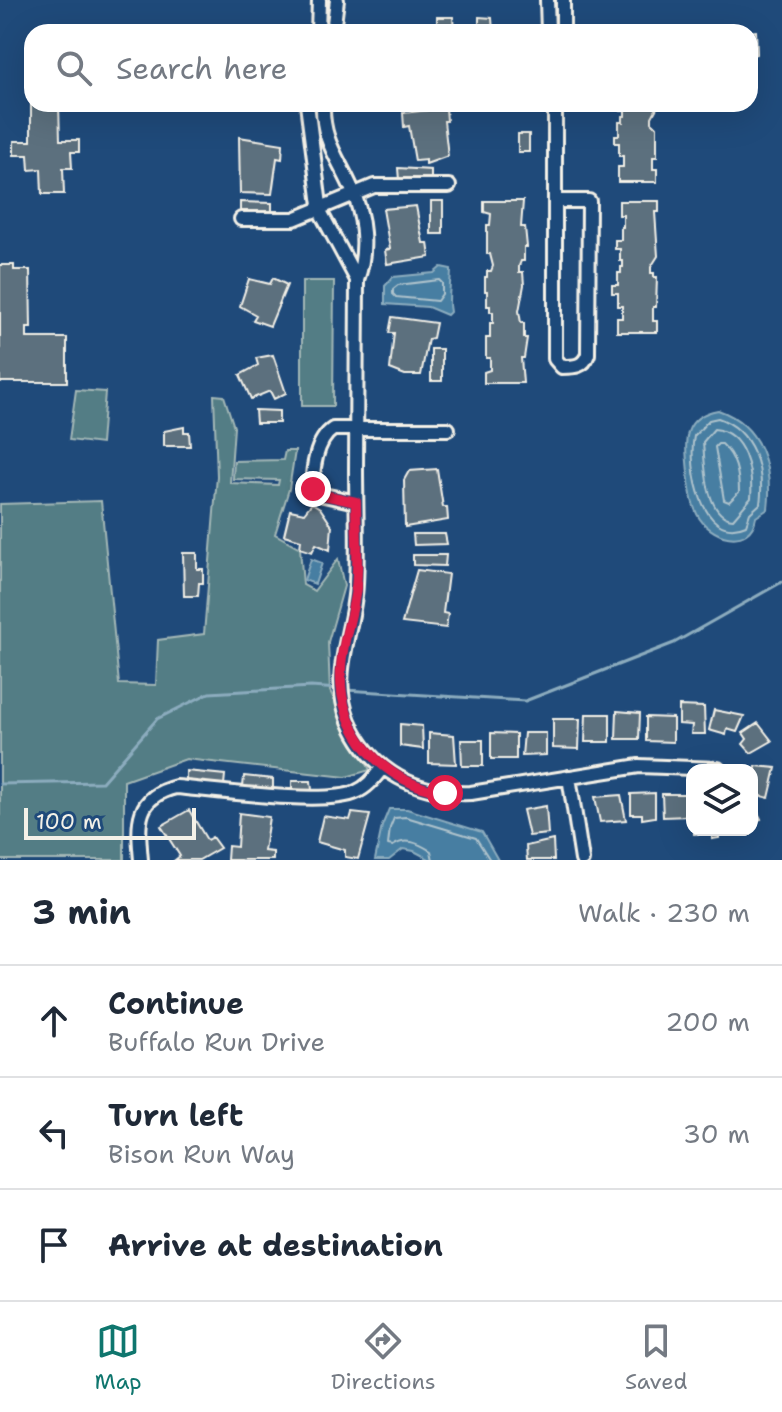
<!DOCTYPE html>
<html lang="en">
<head>
<meta charset="utf-8">
<style>
  body { margin:0; font-family:"Shantell Sans",sans-serif; background:#f6f6f7; color:#1f2937 }
  .controls { position:absolute; right:24px; bottom:24px; display:grid; overflow:hidden; border-radius:16px; box-shadow:0 8px 32px #0002 }
  .controls button { width:72px; height:72px; display:grid; place-items:center; padding:0; border:0; border-bottom:2px solid #e0e1e3; background:#fff; color:#1f2937; font:40px sans-serif }
  .scale { position:absolute; left:24px; bottom:20px; width:172px; box-sizing:border-box; padding-left:8px; border:4px solid #f4f1e8; border-top:0; font-size:22px; line-height:28px; white-space:nowrap; color:#f4f1e8; -webkit-text-stroke:6px #1f4a7a; paint-order:stroke }
  .stop { position:absolute; width:24px; height:24px; margin:-18px; border:6px solid #e11d48; border-radius:50%; background:#fff }
  .stop.end { background:#e11d48; border-color:#fff; box-shadow:0 2px 8px #0008 }
  .list { margin:0; padding:0; list-style:none }
  h2 { display:flex; justify-content:space-between; align-items:center; height:104px; margin:0; padding:0 32px; font-size:34px }
  h2 small { font-size:26px; font-weight:400; color:#747a83 }
  .list li { display:grid; grid-template-columns:52px 1fr auto; gap:24px; align-items:center; box-sizing:border-box; height:112px; padding:0 32px; border-top:2px solid #e0e1e3 }
  .list b { display:block; font-size:30px; white-space:nowrap }
  .list p { margin:0; font-size:26px; white-space:nowrap; color:#747a83 }
  .list em { font-size:26px; font-style:normal; color:#747a83 }
  .icon { flex:none; width:44px; height:44px; fill:none; stroke:currentColor; stroke-width:2; stroke-linecap:round; stroke-linejoin:round }
  .map { position:relative; flex:none; width:782px; height:860px; overflow:hidden }
  .search { position:absolute; background:#fff; box-shadow:0 8px 32px #0002; left:24px; right:24px; top:24px; height:88px; display:flex; align-items:center; gap:20px; box-sizing:border-box; padding:0 28px; border-radius:24px; color:#747a83; font-size:30px }
  .sheet { height:440px; background:#fff }
  nav { display:flex; justify-content:space-around; align-items:center; box-sizing:border-box; height:112px; border-top:2px solid #e0e1e3; background:#fff; font-size:22px; color:#747a83 }
  nav a { display:grid; justify-items:center; gap:4px }
  nav .on { color:#0f766e }
  .map>svg:first-child { display:block }
  .green { fill:#527d85; stroke:#a3b7b6; stroke-width:2 }
  .water { fill:#477ea2; stroke:#8cacbe; stroke-width:2 }
  .lines { fill:none; stroke-linecap:round; stroke-linejoin:round }
  .shore { stroke:#afc3cc; stroke-width:2 }
  .stream { stroke:#8cacbe; stroke-width:3 }
  .building { fill:#5c6f7e; stroke:#f4f1e8; stroke-width:2 }
  .street-casing { stroke:#f4f1e8; stroke-width:18 }
  .street { stroke:#1f4a7a; stroke-width:12 }
  .route { stroke:#e11d48; stroke-width:10 }
</style>
</head>
<body>
<div class="map">
<svg width="782" height="860" viewBox="0 0 782 860">
  <rect width="100%" height="100%" fill="#1f4a7a"/>
  <filter id="ink" filterUnits="userSpaceOnUse"><feTurbulence type="fractalNoise" baseFrequency=".0125" numOctaves="2"/><feDisplacementMap in="SourceGraphic" scale="16" xChannelSelector="R" yChannelSelector="G"/><feConvolveMatrix kernelMatrix="1 2 1 2 8 2 1 2 1" color-interpolation-filters="sRGB"/></filter>
  <g filter="url(#ink)">
    <path class="green" d="M 302,281 L 334,281 L 333,406 L 302,406 Z
      M 76,390 L 105,392 L 101,444 L 69,440 Z
      M 214,395 L 224,396 L 234,427 L 230,483 L 278,485 L 279,480 L 233,479 L 234,461 L 283,460 L 285,451 L 295,451 L 289,489 L 275,534 L 300,548 L 303,585 L 314,591 L 338,559 L 344,586 L 328,642 L 330,691 L 370,770 L 346,777 L 186,759 L 124,781 L 124,860 L 0,860 L 0,504 L 101,501 L 119,684 L 156,685 L 158,640 L 204,634 L 217,476 Z"/>
    <path class="water" d="M 441,267 L 451,269 C 451,283 447,299 450,312 L 447,315 L 428,307 L 385,304 L 385,286 L 393,277 L 434,273 Z
      M 718,410 C 761,425 773,467 768,509 L 756,517 C 750,551 709,538 697,514 C 691,502 689,484 688,472 C 685,442 681,417 718,410 Z
      M 311,559 L 322,563 L 315,584 L 304,580 Z
      M 389,809 L 407,809 L 482,832 L 498,860 L 431,860 L 414,851 L 403,849 L 389,860 L 375,860 L 382,826 Z"/>
    <g class="lines">
      <path class="shore" d="M 439,280 L 442,283 L 442,294 L 437,301 L 396,297 L 393,294 L 393,289 L 398,285 Z
        M 718,418 C 753,430 765,469 760,504 L 750,513 L 746,525 C 701,545 688,466 694,436 L 709,420 Z
        M 714,429 C 745,432 753,472 751,498 L 733,519 C 705,517 705,464 703,442 Z
        M 718,444 L 722,444 C 736,457 739,474 739,492 L 729,502 L 724,500 L 715,447 Z
        M 433,860 L 431,851 C 418,843 406,837 393,846 L 388,845 L 390,828 L 394,818 L 406,817 L 476,838 L 490,860"/>
      <path class="stream" d="M 345,690 L 525,701 L 674,643 L 782,582
        M 0,784 L 102,782 L 157,719 L 209,693 L 311,687 L 338,689"/>
    </g>
    <path class="building" d="M 437,17 L 453,17 L 454,32 L 437,32 Z
      M 479,17 L 492,18 L 493,32 L 479,32 Z
      M 756,31 L 757,54 L 750,55 L 750,32 L 747,32 Z
      M 31,92 L 32,104 L 59,104 L 60,140 L 79,140 L 79,152 L 71,152 L 72,168 L 63,168 L 64,194 L 42,194 L 41,169 L 29,170 L 28,155 L 14,155 L 14,141 L 31,141 Z
      M 621,104 L 659,104 L 652,117 L 652,122 L 657,127 L 657,157 L 653,157 L 653,169 L 657,169 L 657,182 L 618,182 L 618,167 L 623,167 L 623,156 L 619,156 L 619,143 L 615,143 L 615,135 L 619,135 L 619,122 L 623,122 L 623,116 L 625,116 L 625,111 L 621,111 Z
      M 446,108 L 447,121 L 444,121 L 448,156 L 426,164 L 426,160 L 415,161 L 409,126 L 404,127 L 403,113 Z
      M 518,134 L 529,134 L 529,152 L 518,152 Z
      M 239,137 L 283,144 L 282,159 L 277,158 L 272,194 L 240,193 Z
      M 398,168 L 431,170 L 431,181 L 399,180 Z
      M 431,201 L 443,201 L 443,234 L 431,234 Z
      M 484,201 L 523,201 L 521,227 L 525,227 L 527,247 L 524,247 L 524,261 L 521,261 L 519,266 L 519,272 L 523,272 L 524,285 L 519,311 L 521,323 L 524,323 L 524,338 L 527,338 L 524,358 L 521,358 L 523,383 L 484,383 L 484,372 L 490,370 L 490,358 L 486,358 L 486,338 L 490,338 L 490,323 L 493,323 L 493,312 L 490,312 L 490,306 L 487,306 L 487,291 L 485,291 L 485,277 L 487,277 L 487,271 L 491,271 L 493,266 L 490,254 L 487,254 L 487,225 L 490,225 L 491,214 L 484,212 Z
      M 619,201 L 659,201 L 659,212 L 655,212 L 658,256 L 651,267 L 651,273 L 654,273 L 654,277 L 657,277 L 656,307 L 653,307 L 653,321 L 657,321 L 657,332 L 617,332 L 617,318 L 622,318 L 622,306 L 618,306 L 618,293 L 612,293 L 612,285 L 618,285 L 618,273 L 621,273 L 621,267 L 623,267 L 623,261 L 620,261 L 620,249 L 615,249 L 615,240 L 621,240 L 621,227 L 623,227 L 623,215 L 619,215 Z
      M 240,202 L 272,203 L 272,213 L 240,214 Z
      M 416,206 L 423,243 L 428,243 L 430,257 L 387,264 L 385,250 L 390,249 L 383,209 Z
      M 0,265 L 14,265 L 14,270 L 30,270 L 31,328 L 27,328 L 27,338 L 67,338 L 67,382 L 0,382 Z
      M 273,278 L 287,285 L 270,326 L 253,320 L 256,315 L 240,306 L 249,279 L 270,284 Z
      M 392,317 L 436,323 L 433,338 L 428,339 L 421,375 L 405,375 L 390,369 L 394,333 L 389,333 Z
      M 431,349 L 442,349 L 442,381 L 431,381 Z
      M 273,355 L 286,393 L 274,399 L 270,391 L 251,399 L 240,375 L 258,365 L 256,358 Z
      M 255,410 L 279,411 L 279,423 L 256,423 Z
      M 184,427 L 184,432 L 189,432 L 190,446 L 164,446 L 164,431 Z
      M 437,469 L 443,507 L 447,507 L 448,520 L 405,527 L 404,480 L 409,471 Z
      M 312,503 L 320,508 L 332,526 L 330,550 L 316,544 L 312,552 L 300,548 L 301,540 L 284,535 L 290,510 L 304,513 Z
      M 413,534 L 445,534 L 447,544 L 414,545 Z
      M 183,553 L 197,553 L 197,569 L 203,569 L 203,583 L 199,583 L 198,596 L 184,596 Z
      M 413,555 L 446,555 L 445,566 L 413,565 Z
      M 417,570 L 448,574 L 443,613 L 448,614 L 446,628 L 402,623 Z
      M 679,706 L 704,707 L 705,734 L 691,734 L 692,725 L 679,724 Z
      M 714,710 L 744,716 L 737,732 L 727,729 L 726,735 L 709,730 Z
      M 617,711 L 640,713 L 639,739 L 616,739 Z
      M 586,714 L 610,714 L 610,742 L 585,742 Z
      M 646,717 L 673,718 L 673,742 L 646,741 Z
      M 553,719 L 580,719 L 579,749 L 553,748 Z
      M 758,723 L 772,741 L 751,753 L 743,744 L 747,739 L 743,733 Z
      M 400,724 L 422,726 L 423,749 L 400,746 Z
      M 429,733 L 454,735 L 456,764 L 429,763 Z
      M 491,733 L 516,734 L 516,759 L 491,759 Z
      M 524,733 L 546,733 L 546,755 L 522,756 Z
      M 461,740 L 483,740 L 483,766 L 462,766 Z
      M 756,766 L 776,768 L 769,798 L 754,794 Z
      M 186,771 L 225,775 L 224,785 L 186,781 Z
      M 244,776 L 273,779 L 273,789 L 243,787 Z
      M 292,781 L 311,781 L 312,790 L 292,791 Z
      M 655,793 L 655,817 L 642,819 L 642,814 L 631,814 L 631,794 Z
      M 662,794 L 687,794 L 688,816 L 663,817 Z
      M 621,795 L 626,820 L 600,822 L 595,797 Z
      M 752,800 L 761,819 L 752,823 Z
      M 546,806 L 548,834 L 529,836 L 523,810 Z
      M 189,810 L 207,840 L 212,837 L 220,848 L 199,860 L 175,860 L 180,856 L 161,826 Z
      M 239,813 L 269,817 L 264,851 L 273,852 L 273,860 L 227,860 L 228,846 L 237,847 Z
      M 352,813 L 370,815 L 358,859 L 345,857 L 345,850 L 317,842 L 323,816 L 350,820 Z
      M 694,830 L 719,830 L 719,838 L 712,839 L 712,833 L 694,834 Z
      M 553,840 L 554,860 L 527,860 L 526,846 Z"/>
    <g class="lines">
      <g class="street-casing">
        <path id="street" d="M 547,0 L 548,32
          M 563,0 L 563,32
          M 318,32 L 319,0
          M 333,32 L 337,0
          M 307,104 L 321,213 L 357,280
          M 323,104 C 322,140 337,156 351,187 C 364,214 368,251 357,280 C 357,342 356,405 356,468 C 356,507 358,545 356,584 C 354,632 329,673 349,721 C 371,773 418,795 471,793 L 639,766 L 718,769
          M 555,201 L 589,201 L 588,354 C 584,367 574,367 562,367 L 555,359 L 555,104
          M 241,219 L 294,219 L 374,186 L 449,186
          M 356,502 L 319,494 L 313,489 C 312,470 316,440 333,429 L 448,429
          M 569,777 L 582,860
          M 141,860 C 138,825 134,797 176,787 C 212,790 328,806 356,792 C 368,787 375,777 383,767"/>
      </g>
      <use href="#street" class="street"/>
    </g>
  </g>
  <g class="lines" filter="url(#ink)">
    <path class="route" d="M 313,489 L 319,494 L 356,502 C 356,530 359,560 356,588 C 353,615 342,641 341,668 C 337,732 383,783 445,793"/>
  </g>
</svg>
<div class="controls">
<button><svg class="icon" aria-label="layers" viewBox="0 0 24 24"><path d="M12 4l9 5-9 5-9-5zM3 14l9 5 9-5"/></svg></button>
</div>
<div class="scale">100 m</div>
<div class="stop" style="left:445px;top:793px"></div>
<div class="stop end" style="left:313px;top:489px"></div>
<div class="search"><svg class="icon" aria-label="search" viewBox="0 0 24 24"><circle cx="10" cy="10" r="6"/><path d="M15 15l6 6"/></svg>Search here</div>
</div>
<section class="sheet">
<h2>3 min<small>Walk · 230 m</small></h2>
<ul class="list">
<li><svg class="icon" aria-label="ahead" viewBox="0 0 24 24"><path d="M12 20V5M6 11l6-6 6 6"/></svg><div><b>Continue</b><p>Buffalo Run Drive</p></div><em>200 m</em></li>
<li><svg class="icon" aria-label="left" viewBox="0 0 24 24"><path d="M17 20v-9H6M10 6l-5 5 5 5"/></svg><div><b>Turn left</b><p>Bison Run Way</p></div><em>30 m</em></li>
<li><svg class="icon" aria-label="arrive" viewBox="0 0 24 24"><path d="M6 21V4h12l-3 4 3 4H6"/></svg><div><b>Arrive at destination</b></div></li>
</ul>
</section>
<nav>
<a class="on"><svg class="icon" aria-label="map" viewBox="0 0 24 24"><path d="M3 6l6-2 6 2 6-2v14l-6 2-6-2-6 2zM9 4v14M15 6v14"/></svg>Map</a>
<a><svg class="icon" aria-label="directions" viewBox="0 0 24 24"><path d="M12 3l9 9-9 9-9-9zM9 14v-3h6M13 9l2 2-2 2"/></svg>Directions</a>
<a><svg class="icon" aria-label="saved" viewBox="0 0 24 24"><path d="M7 4h10v16l-5-4-5 4z"/></svg>Saved</a>
</nav>
</body>
</html>
